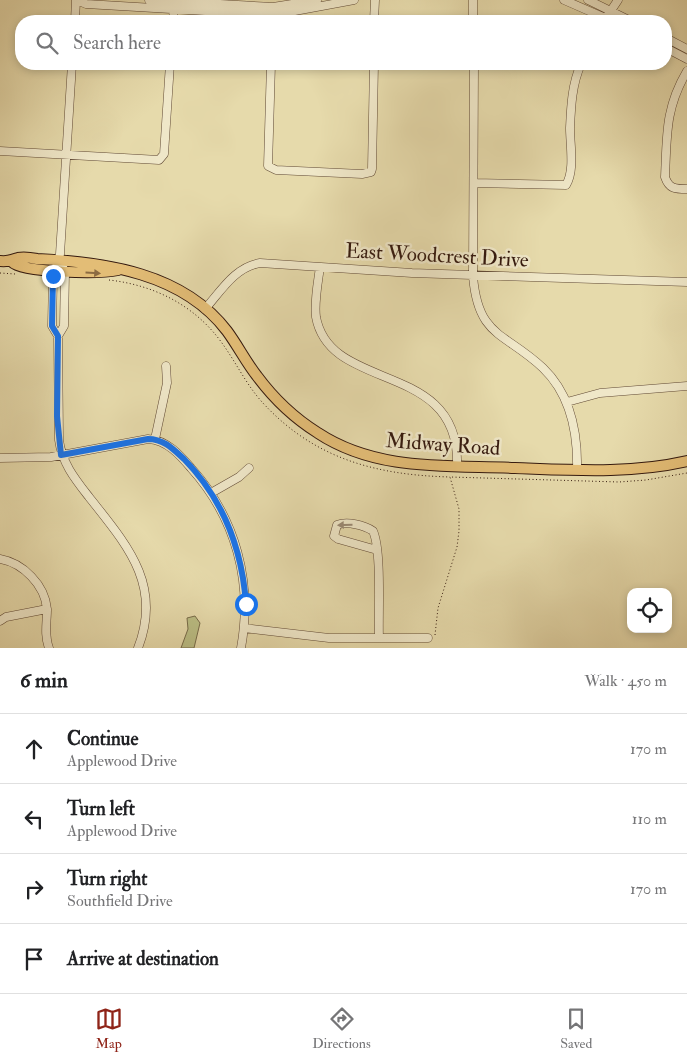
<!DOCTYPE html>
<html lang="en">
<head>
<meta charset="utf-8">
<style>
  body { margin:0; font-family:"IM FELL Double Pica",serif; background:#f6f6f6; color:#202124 }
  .controls { position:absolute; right:15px; bottom:15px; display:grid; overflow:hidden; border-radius:10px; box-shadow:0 2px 8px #0003 }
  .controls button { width:45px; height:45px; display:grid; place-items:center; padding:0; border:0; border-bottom:1px solid #e0e0e0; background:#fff; color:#202124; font:25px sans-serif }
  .stop { position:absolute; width:15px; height:15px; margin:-11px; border:4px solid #1a73e8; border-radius:50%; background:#fff }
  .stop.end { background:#1a73e8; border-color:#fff; box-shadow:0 1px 5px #0008 }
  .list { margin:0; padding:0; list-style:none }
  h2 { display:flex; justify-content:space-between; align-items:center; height:65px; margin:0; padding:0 20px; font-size:21px }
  h2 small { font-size:16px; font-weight:400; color:#757577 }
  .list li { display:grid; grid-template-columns:32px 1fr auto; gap:15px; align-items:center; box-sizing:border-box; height:70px; padding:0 20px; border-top:1px solid #e0e0e0 }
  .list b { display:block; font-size:19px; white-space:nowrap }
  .list p { margin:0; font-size:16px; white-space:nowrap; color:#757577 }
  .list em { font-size:16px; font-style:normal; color:#757577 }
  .icon { flex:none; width:28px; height:28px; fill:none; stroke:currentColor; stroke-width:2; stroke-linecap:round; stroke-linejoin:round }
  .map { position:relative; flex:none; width:687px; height:648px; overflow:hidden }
  .search { position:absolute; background:#fff; box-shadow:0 2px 8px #0003; left:15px; right:15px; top:15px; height:55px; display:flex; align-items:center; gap:12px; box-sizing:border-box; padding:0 18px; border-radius:20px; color:#757577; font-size:19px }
  .sheet { height:345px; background:#fff }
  nav { display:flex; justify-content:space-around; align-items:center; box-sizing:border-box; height:70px; border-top:1px solid #e0e0e0; background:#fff; font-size:14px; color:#757577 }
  nav a { display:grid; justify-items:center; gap:2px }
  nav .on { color:#8f2418 }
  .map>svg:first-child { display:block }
  .green { fill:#bbbe85; stroke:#786c4a }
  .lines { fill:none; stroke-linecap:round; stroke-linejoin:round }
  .minor-casing { stroke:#604935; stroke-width:9 }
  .major-casing { stroke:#34190e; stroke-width:12 }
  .path { stroke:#34190e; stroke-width:1; stroke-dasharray:1 2.5; stroke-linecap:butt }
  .minor { stroke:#efe7c8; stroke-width:8 }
  .major { stroke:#e3bd76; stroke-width:10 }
  .oneway { fill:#8c6b42 }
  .oneway2 { fill:#9b8a74 }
  .route { stroke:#1a73e8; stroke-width:6 }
  .labels { text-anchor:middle; stroke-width:5; stroke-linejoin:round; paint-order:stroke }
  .street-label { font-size:21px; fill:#34190e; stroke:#efe7c8 }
</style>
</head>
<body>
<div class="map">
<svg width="687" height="648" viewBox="0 0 687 648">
  <rect width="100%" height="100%" fill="#e6daab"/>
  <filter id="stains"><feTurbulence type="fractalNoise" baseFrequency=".004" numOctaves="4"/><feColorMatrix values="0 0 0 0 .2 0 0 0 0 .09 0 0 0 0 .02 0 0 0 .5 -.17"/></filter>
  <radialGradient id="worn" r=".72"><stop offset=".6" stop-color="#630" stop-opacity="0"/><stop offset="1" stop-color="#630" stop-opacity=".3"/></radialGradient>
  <path class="green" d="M 195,616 L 200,623 L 194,648 L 181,648 L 188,629 L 187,618 Z"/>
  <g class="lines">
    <g class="minor-casing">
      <path id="minor" d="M 77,0 L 86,4 L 273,15 L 354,0
        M 149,0 L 273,7 L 317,0
        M 473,0 L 473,21
        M 564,0 L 612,21
        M 588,0 L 631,21
        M 608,15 L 618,0
        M 75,21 L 76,0
        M 173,21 L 174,7
        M 374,21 L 375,0
        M 666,38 L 687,49
        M 666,48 L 687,59
        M 72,64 L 60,254 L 53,277 L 52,326 L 58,336 L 59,440 C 62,463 75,479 89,497 C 126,544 163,584 138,648
        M 271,64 L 268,166 L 276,170 L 362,174 L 371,172 L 372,169 L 374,64
        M 474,64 L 473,276 C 478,338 505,332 543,368 C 571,395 578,432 577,470
        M 687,71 C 665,108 667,136 665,177 C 669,189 675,189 687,189
        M 0,151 L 159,160 L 164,154 L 170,64
        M 474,183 L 566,185 C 575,171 570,145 570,128 C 571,106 572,84 581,64
        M 320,267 C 318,282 314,302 316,317 C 330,394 461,359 457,466
        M 205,309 C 221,291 235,267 260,263 L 412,273 L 687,282
        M 58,336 L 64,326 L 65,271 L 59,260
        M 567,402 L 600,393 L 687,386
        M 155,439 L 167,383 L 166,366
        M 0,458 L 51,457 L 148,439 C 167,440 180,455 191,468 C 236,518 253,582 241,648
        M 211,493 L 239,477 L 249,468
        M 377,550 L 338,539 L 334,536 L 337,525 C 347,521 364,525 373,531 C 382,551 378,614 379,638
        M 0,559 C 23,563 45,585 47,609 C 47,622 44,635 49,648
        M 0,621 L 6,617 L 47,609
        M 244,628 L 329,638 L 428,638"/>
    </g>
    <g class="major-casing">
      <path id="major" d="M 0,261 C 10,262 10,260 18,258 C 23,257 32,258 37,259 C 105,262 183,273 227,331 C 238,346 246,362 257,376 C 274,399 294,418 318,433 C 377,472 449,465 515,468 C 573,470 630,474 687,461
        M 12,262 C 23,273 100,274 118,270"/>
    </g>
    <path class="path" d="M 0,273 L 15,274
      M 109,280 C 153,285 192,304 219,339 C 235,360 245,383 262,402 C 314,459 376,475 450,477
      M 435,635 L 438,608 L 457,547 L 459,531 L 459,509 L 450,477 L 619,482 L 646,480 L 687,473"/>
    <use href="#minor" class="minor"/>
    <use href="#major" class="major"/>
  </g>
  <defs><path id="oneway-solid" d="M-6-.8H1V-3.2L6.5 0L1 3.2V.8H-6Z" transform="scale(1.25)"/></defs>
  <use class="oneway" href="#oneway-solid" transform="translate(93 273) rotate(4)"/>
  <use class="oneway2" href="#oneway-solid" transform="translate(345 525) rotate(178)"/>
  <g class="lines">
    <path class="route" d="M 53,276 L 52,326 L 58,336 L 57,416 L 61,455 L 148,439 C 164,439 173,449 184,459 C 223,499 242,548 246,604"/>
  </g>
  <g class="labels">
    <g class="street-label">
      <text transform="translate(437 255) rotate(3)" y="7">East Woodcrest Drive</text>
      <text transform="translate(443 444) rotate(4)" y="7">Midway Road</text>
    </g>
  </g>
  <rect width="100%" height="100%" filter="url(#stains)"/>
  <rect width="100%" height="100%" fill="url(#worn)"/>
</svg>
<div class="controls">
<button><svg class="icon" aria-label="locate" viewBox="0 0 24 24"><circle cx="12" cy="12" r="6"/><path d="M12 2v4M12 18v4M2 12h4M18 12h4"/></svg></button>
</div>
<div class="stop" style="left:246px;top:604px"></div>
<div class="stop end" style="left:53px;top:276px"></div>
<div class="search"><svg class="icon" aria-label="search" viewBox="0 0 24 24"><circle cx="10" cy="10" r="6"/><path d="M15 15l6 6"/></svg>Search here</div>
</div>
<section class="sheet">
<h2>6 min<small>Walk · 450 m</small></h2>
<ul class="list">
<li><svg class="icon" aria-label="ahead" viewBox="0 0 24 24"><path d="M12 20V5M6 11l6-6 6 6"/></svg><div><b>Continue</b><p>Applewood Drive</p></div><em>170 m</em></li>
<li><svg class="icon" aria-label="left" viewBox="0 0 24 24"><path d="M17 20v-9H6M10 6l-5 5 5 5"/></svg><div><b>Turn left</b><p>Applewood Drive</p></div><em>110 m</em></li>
<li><svg class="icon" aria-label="right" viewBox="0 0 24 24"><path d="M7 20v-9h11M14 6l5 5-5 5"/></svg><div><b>Turn right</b><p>Southfield Drive</p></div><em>170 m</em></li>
<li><svg class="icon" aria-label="arrive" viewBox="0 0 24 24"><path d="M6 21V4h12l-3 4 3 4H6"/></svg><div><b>Arrive at destination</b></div></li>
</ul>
</section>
<nav>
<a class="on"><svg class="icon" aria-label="map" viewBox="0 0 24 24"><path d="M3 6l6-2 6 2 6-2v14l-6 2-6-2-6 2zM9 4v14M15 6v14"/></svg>Map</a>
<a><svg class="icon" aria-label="directions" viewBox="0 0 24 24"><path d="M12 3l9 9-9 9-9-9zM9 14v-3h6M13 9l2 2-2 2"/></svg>Directions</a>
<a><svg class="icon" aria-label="saved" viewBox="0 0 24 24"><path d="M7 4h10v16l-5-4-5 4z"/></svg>Saved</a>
</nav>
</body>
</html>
